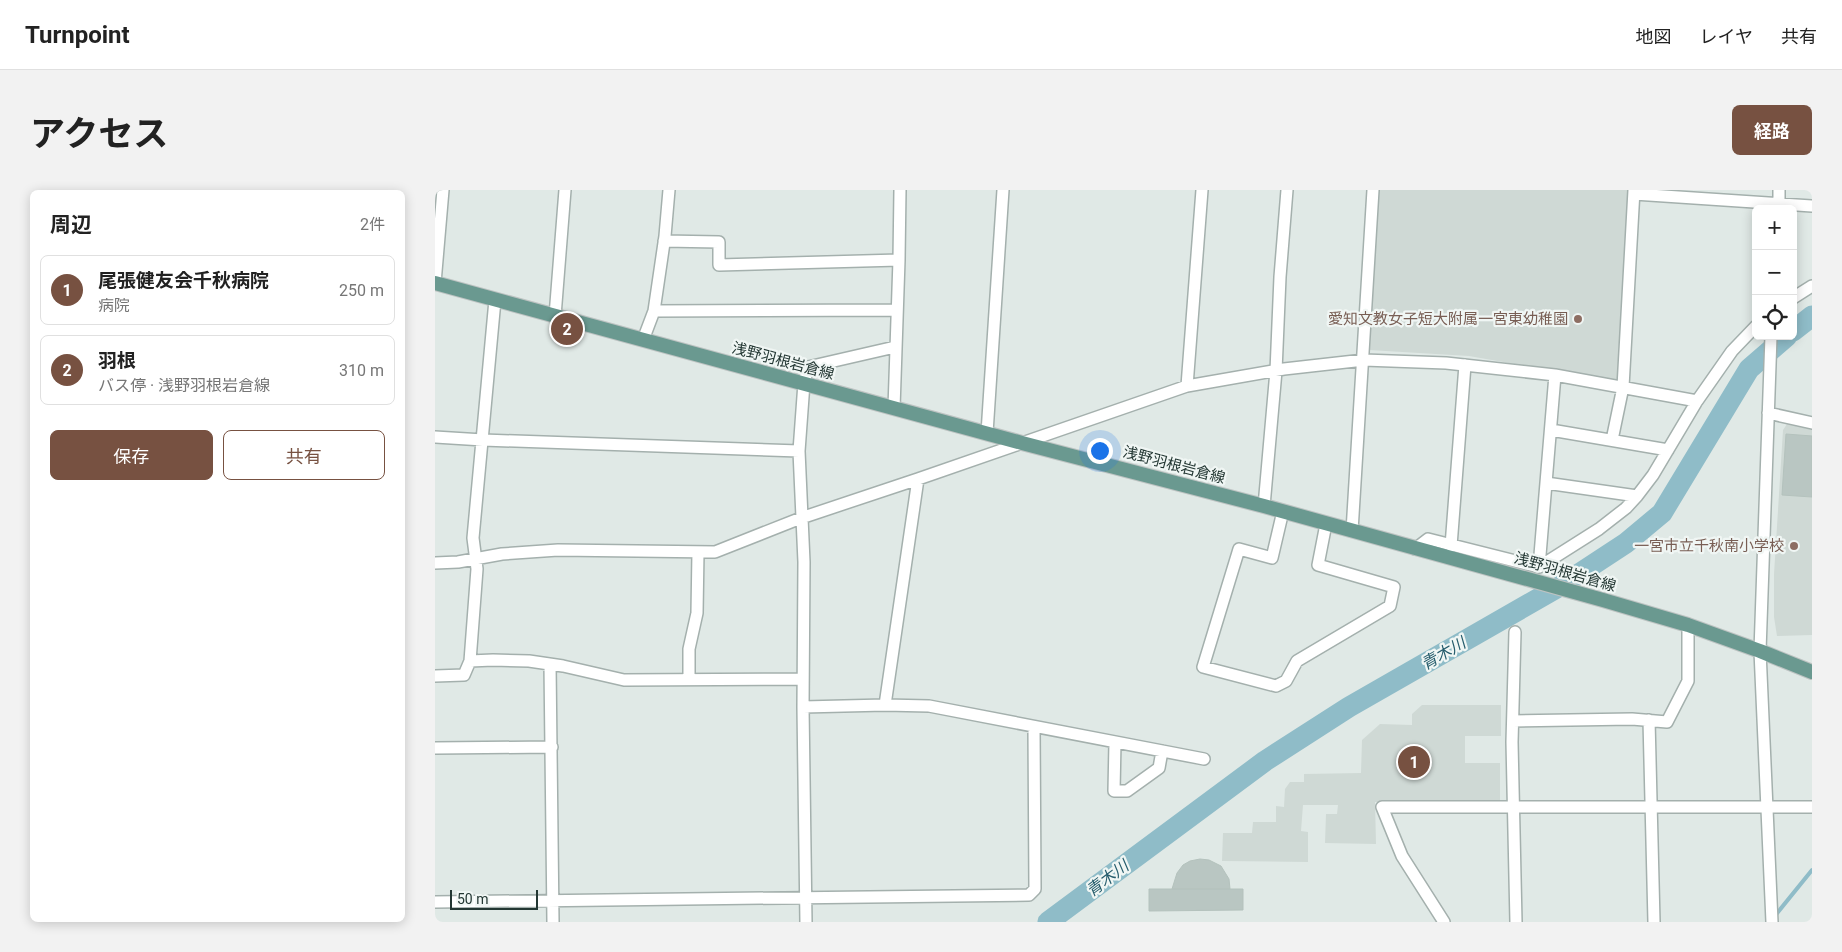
<!DOCTYPE html>
<html lang="ja">
<head>
<meta charset="utf-8">
<style>
  body { margin:0; font-family:Roboto,"Noto Sans JP",sans-serif; background:#f2f2f2; color:#222 }
  .controls { position:absolute; right:15px; top:15px; display:grid; overflow:hidden; border-radius:8px; box-shadow:0 2px 12px #0003 }
  .controls button { width:45px; height:45px; display:grid; place-items:center; padding:0; border:0; border-bottom:1px solid #e0e0e0; background:#fff; color:#222; font:25px sans-serif }
  .scale { position:absolute; left:15px; bottom:12px; width:88px; box-sizing:border-box; padding-left:5px; border:2px solid #233733; border-top:0; font-size:14px; line-height:18px; white-space:nowrap; color:#233733; -webkit-text-stroke:4px #f0f6f4; paint-order:stroke }
  .you { position:absolute; left:664px; top:260px; width:18px; height:18px; margin:-12px; border:4px solid #fff; border-radius:50%; background:#1a73e8; box-shadow:0 0 0 8px #1a73e833 }
  .badge { display:grid; place-items:center; width:32px; height:32px; border-radius:50%; background:#775141; color:#fff; font-size:16px; font-weight:700 }
  .pin { position:absolute; translate:-50% -50%; border:2px solid #fff; box-shadow:0 1px 5px #0006 }
  .list { margin:0; padding:0; list-style:none }
  h2 { display:flex; justify-content:space-between; align-items:center; height:65px; margin:0; padding:0 20px; font-size:21px }
  h2 small { font-size:16px; font-weight:400; color:#767676 }
  .list li { display:grid; grid-template-columns:32px 1fr auto; gap:15px; align-items:center; box-sizing:border-box; height:70px; margin:0 10px 10px; padding:0 10px; border:1px solid #e0e0e0; border-radius:8px }
  .list b { display:block; font-size:19px; white-space:nowrap }
  .list p { margin:0; font-size:16px; white-space:nowrap; color:#767676 }
  .list em { font-size:16px; font-style:normal; color:#767676 }
  .actions { display:flex; gap:10px; padding:15px 20px }
  .actions a { flex:1; padding:11px 0; border:1px solid #775141; border-radius:8px; text-align:center; font-size:18px; color:#775141 }
  .actions .main { background:#775141; color:#fff }
  .icon { flex:none; width:28px; height:28px; fill:none; stroke:currentColor; stroke-width:2; stroke-linecap:round; stroke-linejoin:round }
  .map { position:relative; flex:none; width:1377px; height:732px; overflow:hidden; border-radius:8px }
  header { display:flex; align-items:center; gap:30px; box-sizing:border-box; height:70px; padding:0 25px; background:#fff; border-bottom:1px solid #e0e0e0 }
  header strong { font-size:24px }
  nav { display:flex; gap:28px; margin-inline-start:auto; font-size:18px }
  .intro { display:flex; align-items:center; justify-content:space-between; box-sizing:border-box; height:120px; padding:0 30px }
  h1 { margin:0; font-size:35px }
  .button { padding:12px 22px; border-radius:8px; background:#775141; color:#fff; font-size:18px; font-weight:700 }
  main { display:flex; gap:30px; padding:0 30px }
  aside { flex:1; background:#fff; border-radius:8px; box-shadow:0 2px 12px #0003 }
  .map>svg:first-child { display:block }
  .built { fill:#cfd9d5 }
  .lines { fill:none; stroke-linecap:round; stroke-linejoin:round }
  .stream { stroke:#8fbcc8; stroke-width:4 }
  .river { stroke:#8fbcc8; stroke-width:21 }
  .building { fill:#b9c6c2; stroke:#b4c2bd }
  .minor-casing { stroke:#a4b0ad; stroke-width:14 }
  .major-casing { stroke:#bdc3c2; stroke-width:16 }
  .minor { stroke:#fff; stroke-width:11 }
  .major { stroke:#6a9990; stroke-width:14 }
  .education-dot { fill:#8d6e63; stroke:#f0f6f4; stroke-width:2 }
  .labels { text-anchor:middle; stroke-width:4.5; stroke-linejoin:round; paint-order:stroke }
  .education-label { font-size:15px; fill:#785e54; stroke:#f0f6f4; text-anchor:end }
  .street-label { font-size:15px; fill:#233733; stroke:#f0f6f4 }
  .water-label { font-size:16px; font-style:italic; fill:#255c6c; stroke:#f0f6f4 }
</style>
</head>
<body>
<header>
<strong>Turnpoint</strong>
<nav><a>地図</a><a>レイヤ</a><a>共有</a></nav>
</header>
<div class="intro"><h1>アクセス</h1><a class="button">経路</a></div>
<main>
<aside>
<h2>周辺<small>2件</small></h2>
<ul class="list">
<li><span class="badge">1</span><div><b>尾張健友会千秋病院</b><p>病院</p></div><em>250 m</em></li>
<li><span class="badge">2</span><div><b>羽根</b><p>バス停 · 浅野羽根岩倉線</p></div><em>310 m</em></li>
</ul>
<div class="actions"><a class="main">保存</a><a>共有</a></div>
</aside>
<div class="map">
<svg width="1377" height="732" viewBox="0 0 1377 732">
  <rect width="100%" height="100%" fill="#e0e9e6"/>
  <path class="built" d="M 943,0 L 1194,0 L 1183,192 L 1034,166 L 934,160 Z
    M 1352,234 L 1377,240 L 1377,445 L 1342,446 L 1339,427 L 1339,384 L 1348,240 Z
    M 987,515 L 1066,515 L 1066,546 L 1030,546 L 1030,573 L 1065,573 L 1065,612 L 940,612 L 941,654 L 890,653 L 891,624 L 902,624 L 903,615 L 868,615 L 866,641 L 873,642 L 873,672 L 787,671 L 788,643 L 817,643 L 818,632 L 841,632 L 841,616 L 849,617 L 850,599 L 855,592 L 869,592 L 869,584 L 926,583 L 927,550 L 945,534 L 977,535 L 977,524 Z"/>
  <g class="lines">
    <path class="stream" d="M 1339,727 L 1377,680"/>
    <path class="river" d="M 1358,141 L 1377,126
      M 613,732 L 830,571 L 914,517 L 1127,395 L 1191,353 L 1227,323 L 1314,179 L 1352,146"/>
  </g>
  <path class="building" d="M 1351,244 L 1377,246 L 1377,307 L 1347,305 Z
    M 765,669 L 774,670 L 786,676 L 794,689 L 795,699 L 737,699 L 742,683 L 748,675 L 755,671 Z
    M 714,699 L 808,699 L 808,720 L 714,721 Z"/>
  <g class="lines">
    <g class="minor-casing">
      <path id="minor" d="M 1199,4 L 1377,16
        M 1344,19 L 1344,0
        M 229,51 L 284,52 L 284,75 L 464,70
        M 0,93 L 8,0
        M 1358,108 L 1377,96
        M 219,121 L 462,120
        M 120,126 L 130,0
        M 1336,146 L 1325,461 L 1337,732
        M 208,150 L 219,121 L 230,46 L 234,0
        M 752,196 L 767,0
        M 459,218 L 464,70 L 465,0
        M 1333,223 L 1377,233
        M 1116,240 L 1233,260
        M 552,243 L 568,0
        M 0,247 L 48,250 L 364,261
        M 1177,250 L 1188,197 L 1199,0
        M 1111,293 L 1202,306
        M 829,316 L 841,181 L 845,87 L 852,0
        M 848,321 L 837,368 L 804,359 L 768,477 L 841,496 L 851,491 L 862,471 L 955,416 L 959,397 L 883,375 L 891,334
        M 917,341 L 938,0
        M 1016,356 L 1030,175
        M 980,359 L 993,349 L 1104,377 L 1164,339 L 1191,318 L 1202,306 L 1218,285 L 1262,211 L 1297,161 L 1321,136
        M 0,373 L 23,372 L 67,364 L 123,360 L 280,362 L 366,328 L 483,289 L 752,196 L 849,179 L 929,170 L 1011,173 L 1120,185 L 1262,211
        M 1104,377 L 1120,185
        M 1080,442 L 1077,552 L 1081,732
        M 35,471 L 58,470 L 94,471 L 128,476 L 189,490 L 368,489
        M 115,474 L 118,732
        M 0,486 L 29,485 L 35,471 L 42,379 L 38,348 L 60,110
        M 254,489 L 254,459 L 262,423 L 263,362
        M 450,515 L 483,289
        M 368,517 L 450,515 L 494,516 L 769,569
        M 1214,530 L 1219,732
        M 1078,531 L 1197,529 L 1232,532 L 1253,491 L 1253,435
        M 680,552 L 679,601 L 692,601 L 724,578 L 727,561
        M 0,558 L 117,557
        M 0,712 L 594,705 L 600,699 L 599,537
        M 371,732 L 368,517 L 369,372 L 364,261 L 369,193 L 373,177 L 460,157
        M 1009,732 L 967,666 L 947,617 L 1377,617"/>
    </g>
    <g class="major-casing">
      <path id="major" d="M 0,93 L 587,253 L 829,316 L 1168,410 L 1253,435 L 1325,461 L 1377,482"/>
    </g>
    <use href="#minor" class="minor"/>
    <use href="#major" class="major"/>
  </g>
  <g class="education-dot">
    <circle cx="1143" cy="129" r="5"/>
    <circle cx="1359" cy="356" r="5"/>
  </g>
  <g class="labels">
    <g class="education-label">
      <text x="1133" y="134">愛知文教女子短大附属一宮東幼稚園</text>
      <text x="1349" y="361">一宮市立千秋南小学校</text>
    </g>
    <g class="street-label">
      <text transform="translate(348 171) rotate(15)" y="5">浅野羽根岩倉線</text>
      <text transform="translate(739 275) rotate(15)" y="5">浅野羽根岩倉線</text>
      <text transform="translate(1130 382) rotate(16)" y="5">浅野羽根岩倉線</text>
    </g>
    <g class="water-label">
      <text transform="translate(1008 463) rotate(-30)" y="6">青木川</text>
      <text transform="translate(672 688) rotate(-37)" y="6">青木川</text>
    </g>
  </g>
</svg>
<div class="controls">
<button>+</button>
<button>−</button>
<button><svg class="icon" aria-label="locate" viewBox="0 0 24 24"><circle cx="12" cy="12" r="6"/><path d="M12 2v4M12 18v4M2 12h4M18 12h4"/></svg></button>
</div>
<div class="scale">50 m</div>
<div class="you"></div>
<div class="pin badge" style="left:979px;top:572px">1</div>
<div class="pin badge" style="left:132px;top:139px">2</div>
</div>
</main>
</body>
</html>
